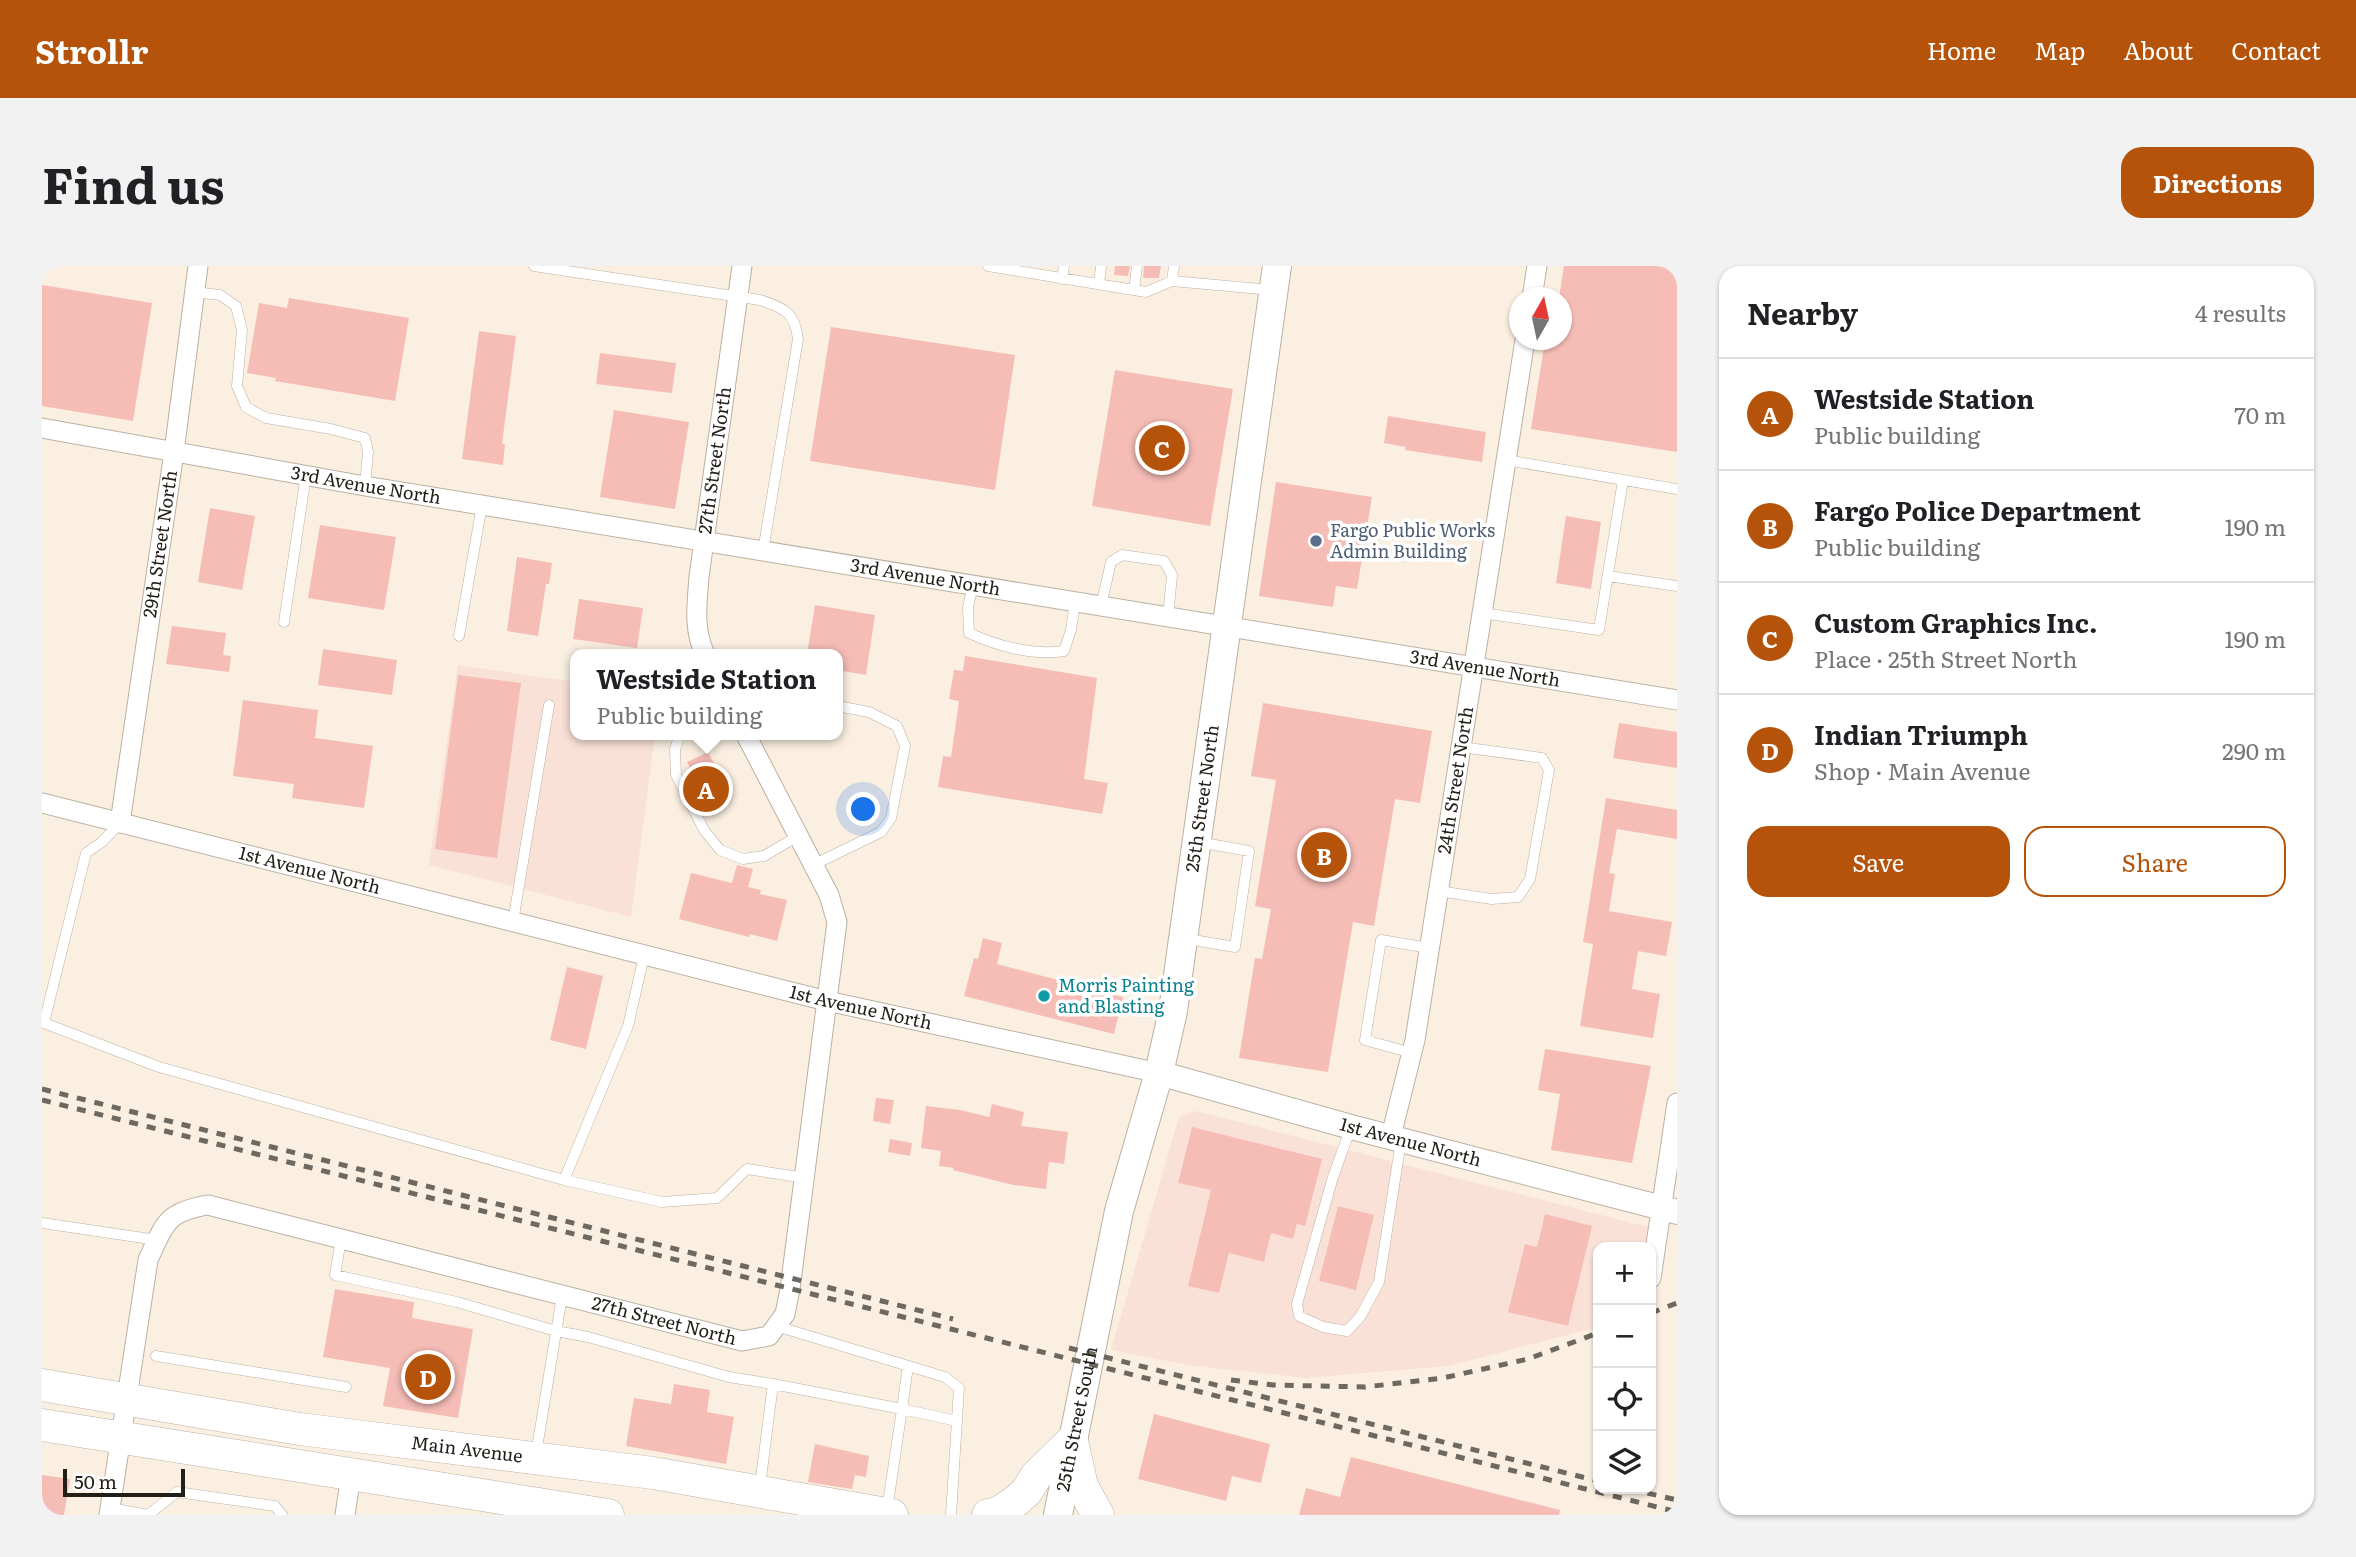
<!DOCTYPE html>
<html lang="en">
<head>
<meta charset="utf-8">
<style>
  body { margin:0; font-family:Literata,serif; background:#f2f2f2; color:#202124 }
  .controls { position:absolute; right:21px; bottom:21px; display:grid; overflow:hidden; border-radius:14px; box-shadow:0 2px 5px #0004 }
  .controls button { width:63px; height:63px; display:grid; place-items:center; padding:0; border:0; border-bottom:2px solid #e0e0e0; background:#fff; color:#202124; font:35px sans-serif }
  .compass { position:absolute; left:1467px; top:21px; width:63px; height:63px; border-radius:50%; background:#fff; box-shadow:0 2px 5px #0004; rotate:9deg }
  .scale { position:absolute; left:21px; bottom:18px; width:122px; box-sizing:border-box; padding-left:7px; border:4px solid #221f19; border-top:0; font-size:19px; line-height:24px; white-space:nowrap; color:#221f19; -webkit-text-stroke:5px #fff; paint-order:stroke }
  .you { position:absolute; left:822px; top:544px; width:24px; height:24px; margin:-18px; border:5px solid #fff; border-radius:50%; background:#1a73e8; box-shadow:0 0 0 10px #1a73e833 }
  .badge { display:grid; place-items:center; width:46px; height:46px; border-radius:50%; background:#b45309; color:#fff; font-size:23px; font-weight:700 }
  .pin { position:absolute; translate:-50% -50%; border:4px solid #fff; box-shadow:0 2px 7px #0006 }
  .popup { position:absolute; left:528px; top:383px; width:273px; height:91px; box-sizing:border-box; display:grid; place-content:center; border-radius:14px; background:#fff; filter:drop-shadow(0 2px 5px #0005); font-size:23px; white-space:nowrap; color:#757577 }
  .popup b { font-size:26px; color:#202124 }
  .popup::after { content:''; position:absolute; left:50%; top:100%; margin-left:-14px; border:14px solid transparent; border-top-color:#fff }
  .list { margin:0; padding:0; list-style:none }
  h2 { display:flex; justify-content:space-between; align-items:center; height:91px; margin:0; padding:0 28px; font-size:30px }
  h2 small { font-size:23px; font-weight:400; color:#757577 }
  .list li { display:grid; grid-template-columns:46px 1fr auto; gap:21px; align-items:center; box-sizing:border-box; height:112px; padding:0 28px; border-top:2px solid #e0e0e0 }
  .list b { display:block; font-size:26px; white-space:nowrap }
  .list p { margin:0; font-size:23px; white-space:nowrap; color:#757577 }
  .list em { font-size:23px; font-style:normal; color:#757577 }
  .actions { display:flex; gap:14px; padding:21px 28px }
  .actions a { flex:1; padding:16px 0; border:2px solid #b45309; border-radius:21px; text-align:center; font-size:24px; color:#b45309 }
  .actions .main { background:#b45309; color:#fff }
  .icon { flex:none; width:38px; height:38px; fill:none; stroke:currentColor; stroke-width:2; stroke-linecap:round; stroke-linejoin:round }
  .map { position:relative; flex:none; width:1635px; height:1249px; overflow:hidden; border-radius:21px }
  header { display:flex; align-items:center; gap:42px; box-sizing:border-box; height:98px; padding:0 35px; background:#b45309; color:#fff }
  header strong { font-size:33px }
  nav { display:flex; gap:38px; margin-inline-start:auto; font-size:24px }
  .intro { display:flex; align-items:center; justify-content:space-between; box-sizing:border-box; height:168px; padding:0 42px }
  h1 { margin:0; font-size:49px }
  .button { padding:18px 32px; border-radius:21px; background:#b45309; color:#fff; font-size:24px; font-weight:700 }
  main { display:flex; gap:42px; padding:0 42px }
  aside { flex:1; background:#fff; border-radius:21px; box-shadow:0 2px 5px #0004 }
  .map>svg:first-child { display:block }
  .industrial { fill:#f9e1d7 }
  .building { fill:#f6bdb7 }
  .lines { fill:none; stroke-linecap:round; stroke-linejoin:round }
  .service-casing { stroke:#bbb1a3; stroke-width:11 }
  .minor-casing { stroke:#bbb1a3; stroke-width:21 }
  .tertiary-casing { stroke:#bbb1a3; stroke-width:26 }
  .secondary-casing { stroke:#bbb1a3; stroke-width:30 }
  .primary-casing { stroke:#bbb1a3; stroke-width:33 }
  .service { stroke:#fff; stroke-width:10 }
  .minor { stroke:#fff; stroke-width:19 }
  .tertiary { stroke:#fff; stroke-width:24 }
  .secondary { stroke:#fff; stroke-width:28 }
  .primary { stroke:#fff; stroke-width:32 }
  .rail { stroke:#6e6960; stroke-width:5; stroke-dasharray:9 9; stroke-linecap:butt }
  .service-dot { fill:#5c6f8a; stroke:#fff; stroke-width:2.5 }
  .culture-dot { fill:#0f9aa8; stroke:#fff; stroke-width:2.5 }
  .labels { text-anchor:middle; stroke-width:7; stroke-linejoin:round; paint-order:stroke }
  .street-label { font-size:18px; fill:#221f19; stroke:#fff }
  .service-label { font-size:18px; fill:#4e5e75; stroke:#fff; text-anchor:start }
  .culture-label { font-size:18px; fill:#0d838f; stroke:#fff; text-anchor:start }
</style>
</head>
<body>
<header>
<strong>Strollr</strong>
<nav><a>Home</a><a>Map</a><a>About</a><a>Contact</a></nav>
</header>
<div class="intro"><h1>Find us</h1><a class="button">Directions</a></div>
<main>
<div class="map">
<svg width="1635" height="1249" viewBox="0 0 1635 1249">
  <rect width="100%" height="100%" fill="#faefe1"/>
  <path class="industrial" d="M 416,399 L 533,416 L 533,469 L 613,469 L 589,651 L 387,599 Z
    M 1154,845 L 1610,962 L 1605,981 L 1556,981 L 1556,1061 L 1406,1100 L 1264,1112 L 1146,1099 L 1069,1084 L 1137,851 Z"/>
  <path class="building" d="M 1073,0 L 1088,0 L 1086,10 L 1072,9 Z
    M 1102,0 L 1119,0 L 1117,12 L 1101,12 Z
    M 1522,0 L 1635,0 L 1635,186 L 1489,163 L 1503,74 L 1520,74 L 1520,32 L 1517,32 Z
    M 0,19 L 110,37 L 91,155 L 0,140 Z
    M 247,32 L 367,52 L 353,135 L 233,115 L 234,112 L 205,107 L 217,37 L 245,42 Z
    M 789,61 L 973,89 L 953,224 L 768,195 Z
    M 437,65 L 474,70 L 460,178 L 463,178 L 461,199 L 420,193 Z
    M 558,87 L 634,97 L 630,127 L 554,118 Z
    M 1073,104 L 1191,123 L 1168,260 L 1050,240 Z
    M 572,144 L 647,156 L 633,243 L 558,231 Z
    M 1346,150 L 1444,166 L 1440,196 L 1363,184 L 1364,181 L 1342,177 Z
    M 1234,216 L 1330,231 L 1315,323 L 1294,320 L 1291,341 L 1217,330 Z
    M 168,242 L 213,250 L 200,324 L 156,316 Z
    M 1524,250 L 1559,256 L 1549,323 L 1514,317 Z
    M 278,259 L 354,271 L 342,344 L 266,332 Z
    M 475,291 L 510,297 L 507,318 L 504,318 L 496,370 L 465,365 Z
    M 537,333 L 601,342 L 595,382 L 531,373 Z
    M 773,339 L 833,349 L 824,409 L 795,404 L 795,388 L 765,388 Z
    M 130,360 L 184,367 L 181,389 L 189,390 L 187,406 L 124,398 Z
    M 281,383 L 355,394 L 350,429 L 276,419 Z
    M 923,390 L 1055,412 L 1042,513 L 1066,517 L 1060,548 L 896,521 L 901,490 L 909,491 L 917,435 L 907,433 L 912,404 L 921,405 Z
    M 416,409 L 479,417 L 455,592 L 393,583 Z
    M 201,434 L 276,444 L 273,472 L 331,480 L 322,542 L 250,532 L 252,518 L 191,510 Z
    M 1221,437 L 1390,465 L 1378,537 L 1353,533 L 1332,660 L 1311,656 L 1286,806 L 1197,792 L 1213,692 L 1220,693 L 1229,643 L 1213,640 L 1234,514 L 1209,510 Z
    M 1577,457 L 1635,466 L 1635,502 L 1571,492 Z
    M 666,486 L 679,511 L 659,522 L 645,496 Z
    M 1564,532 L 1635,544 L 1635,573 L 1575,563 L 1567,607 L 1573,608 L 1567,645 L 1630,656 L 1624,690 L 1596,685 L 1590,723 L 1618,728 L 1611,772 L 1538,760 L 1551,678 L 1541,676 Z
    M 695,599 L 711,603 L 706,621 L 719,624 L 718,628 L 745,634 L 735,675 L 708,668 L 707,671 L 637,653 L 649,607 L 690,617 Z
    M 941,672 L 960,677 L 955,698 L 1081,731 L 1072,768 L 922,730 L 932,692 L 936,693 Z
    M 525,701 L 561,710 L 544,783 L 508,774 Z
    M 1503,783 L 1609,800 L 1590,897 L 1509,884 L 1518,828 L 1496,824 Z
    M 834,832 L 852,834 L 848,858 L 831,855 Z
    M 950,838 L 982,846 L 979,860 L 1026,866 L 1022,898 L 1007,896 L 1004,923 L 971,919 L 911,904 L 912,902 L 897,900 L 899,885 L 879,882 L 884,840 L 918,844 L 947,851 Z
    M 1150,861 L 1280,893 L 1263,960 L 1255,958 L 1251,973 L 1229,967 L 1222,996 L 1187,987 L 1177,1027 L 1146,1020 L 1169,924 L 1136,917 Z
    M 848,873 L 870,877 L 868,890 L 846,886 Z
    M 1296,940 L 1332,949 L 1314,1024 L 1277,1015 Z
    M 1503,948 L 1550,960 L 1526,1060 L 1466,1046 L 1483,978 L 1495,981 Z
    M 293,1023 L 372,1036 L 370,1052 L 431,1063 L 416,1152 L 341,1140 L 348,1102 L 281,1091 Z
    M 632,1118 L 668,1124 L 665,1146 L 692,1151 L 684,1198 L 584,1180 L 592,1132 L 629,1138 Z
    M 1112,1148 L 1228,1178 L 1219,1217 L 1190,1210 L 1184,1235 L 1096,1213 Z
    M 773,1178 L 827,1190 L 824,1211 L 813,1209 L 810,1223 L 766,1216 Z
    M 1309,1191 L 1518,1244 L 1517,1249 L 1257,1249 L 1264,1222 L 1298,1231 Z
    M 0,1209 L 28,1213 L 22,1249 L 0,1249 Z"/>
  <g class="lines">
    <g class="service-casing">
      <path id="service" d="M 492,0 L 718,34 C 743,42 753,47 756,73 L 721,285
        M 946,0 L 1104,26 L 1130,15 L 1231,24
        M 1020,13 L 1022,0
        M 1130,15 L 1132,0
        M 1057,18 L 1059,0
        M 1092,24 L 1095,0
        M 152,26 L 178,29 L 194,40 L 200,64 L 195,120 L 204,141 L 224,152 L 289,163 L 323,172 L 326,186 L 323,220
        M 1464,194 L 1635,223
        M 1566,310 L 1635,320
        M 931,319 L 926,341 L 927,367 C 955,380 992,390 1022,385 L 1029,364 L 1033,336
        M 1059,340 L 1069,296 L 1080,289 L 1122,295 L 1130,309 L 1126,351
        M 1440,347 L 1557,364 L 1581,214
        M 242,356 L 264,209
        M 417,370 L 440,239
        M 638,469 L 633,483 L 634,509 L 662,564 L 678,584 L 701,593 L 722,590 L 756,570
        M 78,557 L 60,576 L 44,587 L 2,757 L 117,801 L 522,914 L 620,936 L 675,932 L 705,903 L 763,912
        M 771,599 L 839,566 L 849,552 L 863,480 L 855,460 L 827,446 L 795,440
        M 1396,625 L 1450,633 L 1476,631 L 1488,613 L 1507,504 L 1500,492 L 1419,481
        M 471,656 L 507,439
        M 1145,673 L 1193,681 L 1207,585 L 1156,576
        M 1370,787 L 1323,774 L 1339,674 L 1387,682
        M 1309,861 L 1291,911 L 1255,1038 L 1257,1050 L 1281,1061 L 1305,1065 L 1318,1051 L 1337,1016 L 1359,875
        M 522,914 L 586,760 L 602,690
        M 0,957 L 115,974
        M 299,973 L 293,1009 L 415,1036 L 514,1065 L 546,1071 L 687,1111 L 731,1118 L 718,1220
        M 734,1060 L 903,1111 L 917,1122 L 909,1249
        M 114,1090 L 304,1121
        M 866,1100 L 860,1143 L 915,1155
        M 731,1118 L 860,1143 L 845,1244
        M 494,1188 L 520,1030
        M 68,1242 L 106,1249 L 135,1226 L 233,1240 L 240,1249"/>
    </g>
    <g class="minor-casing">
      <g id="minor">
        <path d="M 1490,32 L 1495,0"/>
        <path id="s1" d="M 0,162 L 323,220 L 1635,434"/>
        <path id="s2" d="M 663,388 C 651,363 655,338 657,311 L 700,0"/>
        <path id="s3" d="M 0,537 L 785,735 L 1117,807"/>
        <path id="s4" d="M 78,557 L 132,186 L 156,0"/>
        <path id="s5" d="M 1349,870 L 1373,774 L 1483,74"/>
        <path d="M 1609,1012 L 1635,837"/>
        <path id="s6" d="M 67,1249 L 106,994 C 123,957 124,946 166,939 L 700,1075 L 727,1070 L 743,1048 L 748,1023 L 795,656 L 787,629 L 704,469"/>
        <path d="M 303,1249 L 309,1209"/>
      </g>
    </g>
    <g class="tertiary-casing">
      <g id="tertiary">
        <path id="s7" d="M 1117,807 L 1309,861 L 1635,946"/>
      </g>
    </g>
    <g class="secondary-casing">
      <g id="secondary">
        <path id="s8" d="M 1016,1249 L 1077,945 L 1117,807 L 1131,745 L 1235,0"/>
      </g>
    </g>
    <g class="primary-casing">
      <g id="primary">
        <path id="s9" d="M 0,1119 L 258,1163 L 611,1207 L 850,1249"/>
        <path d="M 0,1159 L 566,1249"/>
        <path d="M 1030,1175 L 1040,1220 L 1056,1249"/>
        <path d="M 946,1249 L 956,1247 L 974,1235 L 985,1225 L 994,1210 L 1030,1175"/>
      </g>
    </g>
    <use href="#service" class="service"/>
    <use href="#minor" class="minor"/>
    <use href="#tertiary" class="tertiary"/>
    <use href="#secondary" class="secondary"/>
    <use href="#primary" class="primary"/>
    <path class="rail" d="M 0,823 L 911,1053
      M 0,834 L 1635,1246
      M 1609,1047 L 1635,1037
      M 1027,1082 L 1556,1215
      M 1189,1114 L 1231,1119 L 1323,1121 L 1401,1112 L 1486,1093 L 1556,1067
      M 1588,1223 L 1635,1234"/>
  </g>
  <circle class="service-dot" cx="1274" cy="275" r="7"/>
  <circle class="culture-dot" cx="1002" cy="730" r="7"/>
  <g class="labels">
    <g class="street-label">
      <text dy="6" stroke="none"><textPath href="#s2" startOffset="196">27th Street North</textPath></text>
      <text dy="6" stroke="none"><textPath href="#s1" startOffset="329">3rd Avenue North</textPath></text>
      <text dy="6" stroke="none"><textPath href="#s4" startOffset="282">29th Street North</textPath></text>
      <text dy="6" stroke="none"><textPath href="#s1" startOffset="896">3rd Avenue North</textPath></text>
      <text dy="6" stroke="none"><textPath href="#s1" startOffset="1463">3rd Avenue North</textPath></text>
      <text dy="6" stroke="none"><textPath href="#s5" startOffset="362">24th Street North</textPath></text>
      <text dy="6" stroke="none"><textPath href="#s8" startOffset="732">25th Street North</textPath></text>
      <text dy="6" stroke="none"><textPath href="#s3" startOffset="276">1st Avenue North</textPath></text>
      <text dy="6" stroke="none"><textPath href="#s3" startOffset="844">1st Avenue North</textPath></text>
      <text dy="6" stroke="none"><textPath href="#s7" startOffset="261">1st Avenue North</textPath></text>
      <text dy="6" stroke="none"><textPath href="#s6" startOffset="816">27th Street North</textPath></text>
      <text dy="6" stroke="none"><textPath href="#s8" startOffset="98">25th Street South</textPath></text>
      <text dy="6" stroke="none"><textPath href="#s9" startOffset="430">Main Avenue</textPath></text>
    </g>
    <g class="service-label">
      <text x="1288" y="271">Fargo Public Works<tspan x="1288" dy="21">Admin Building</tspan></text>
    </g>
    <g class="culture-label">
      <text x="1016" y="726">Morris Painting<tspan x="1016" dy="21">and Blasting</tspan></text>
    </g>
  </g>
</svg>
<div class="controls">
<button>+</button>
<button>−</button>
<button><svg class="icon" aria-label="locate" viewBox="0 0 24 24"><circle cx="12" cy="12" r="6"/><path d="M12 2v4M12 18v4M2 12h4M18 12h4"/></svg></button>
<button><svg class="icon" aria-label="layers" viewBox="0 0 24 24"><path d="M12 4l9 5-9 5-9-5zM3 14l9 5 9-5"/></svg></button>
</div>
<svg class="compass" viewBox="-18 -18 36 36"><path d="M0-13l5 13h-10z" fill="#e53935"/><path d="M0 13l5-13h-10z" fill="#757577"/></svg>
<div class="scale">50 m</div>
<div class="you"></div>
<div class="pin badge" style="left:664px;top:523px">A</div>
<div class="popup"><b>Westside Station</b>Public building</div>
<div class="pin badge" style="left:1282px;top:589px">B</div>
<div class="pin badge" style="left:1120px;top:182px">C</div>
<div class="pin badge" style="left:386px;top:1111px">D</div>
</div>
<aside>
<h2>Nearby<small>4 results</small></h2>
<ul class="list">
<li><span class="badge">A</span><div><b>Westside Station</b><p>Public building</p></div><em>70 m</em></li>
<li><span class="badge">B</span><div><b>Fargo Police Department</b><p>Public building</p></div><em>190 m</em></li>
<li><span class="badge">C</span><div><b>Custom Graphics Inc.</b><p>Place · 25th Street North</p></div><em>190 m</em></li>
<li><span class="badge">D</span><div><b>Indian Triumph</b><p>Shop · Main Avenue</p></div><em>290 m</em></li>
</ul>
<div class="actions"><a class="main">Save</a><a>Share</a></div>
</aside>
</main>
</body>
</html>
